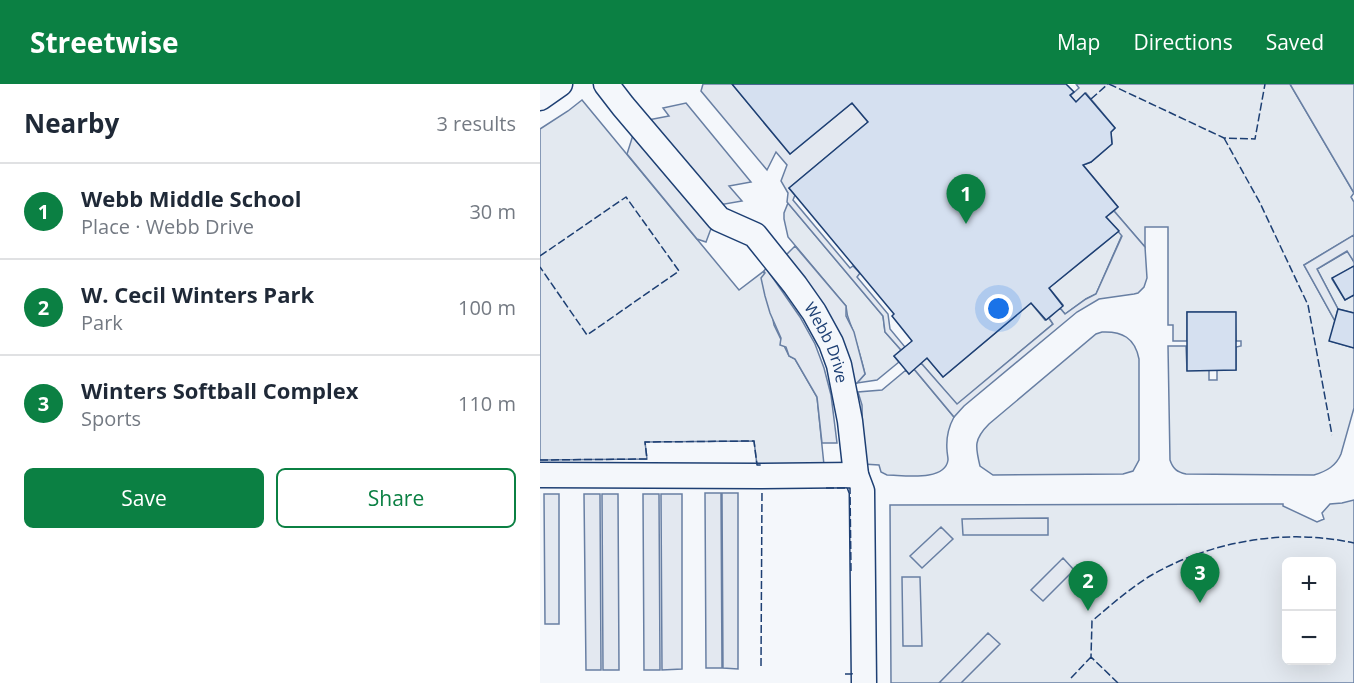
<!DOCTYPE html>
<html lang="en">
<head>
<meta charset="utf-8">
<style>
  body { margin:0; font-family:"Open Sans",sans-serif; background:#f6f6f7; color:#1f2937 }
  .controls { position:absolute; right:18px; bottom:18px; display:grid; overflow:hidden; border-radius:9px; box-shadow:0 6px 24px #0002 }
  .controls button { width:54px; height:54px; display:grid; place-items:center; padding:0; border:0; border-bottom:2px solid #e0e1e3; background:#fff; color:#1f2937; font:30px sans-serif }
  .you { position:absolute; left:459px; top:225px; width:21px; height:21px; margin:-15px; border:4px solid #fff; border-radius:50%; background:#1a73e8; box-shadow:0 0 0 9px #1a73e833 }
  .badge { display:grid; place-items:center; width:39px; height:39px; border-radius:50%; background:#0b8043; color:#fff; font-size:20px; font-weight:700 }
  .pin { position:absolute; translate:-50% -50px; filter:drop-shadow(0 2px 3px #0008) }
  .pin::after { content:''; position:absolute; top:32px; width:21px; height:18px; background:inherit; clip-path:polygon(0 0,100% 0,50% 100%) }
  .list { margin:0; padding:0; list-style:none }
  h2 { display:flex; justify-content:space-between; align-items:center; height:78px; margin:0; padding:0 24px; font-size:26px }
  h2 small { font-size:20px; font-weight:400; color:#747a83 }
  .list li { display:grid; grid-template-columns:39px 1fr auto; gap:18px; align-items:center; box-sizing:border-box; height:96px; padding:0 24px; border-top:2px solid #e0e1e3 }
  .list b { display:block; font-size:22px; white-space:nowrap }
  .list p { margin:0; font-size:20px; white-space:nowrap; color:#747a83 }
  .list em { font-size:20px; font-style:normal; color:#747a83 }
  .actions { display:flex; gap:12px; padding:18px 24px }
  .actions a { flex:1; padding:14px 0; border:2px solid #0b8043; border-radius:9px; text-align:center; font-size:21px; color:#0b8043 }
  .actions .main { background:#0b8043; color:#fff }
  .map { position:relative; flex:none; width:814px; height:599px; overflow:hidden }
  header { display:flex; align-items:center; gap:36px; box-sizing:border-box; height:84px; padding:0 30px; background:#0b8043; color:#fff }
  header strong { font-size:28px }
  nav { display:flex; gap:33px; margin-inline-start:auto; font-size:21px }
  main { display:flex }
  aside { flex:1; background:#fff }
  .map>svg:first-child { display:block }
  .green { fill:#e3e9f0; stroke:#687fa3; stroke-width:1.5; fill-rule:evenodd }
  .parking { fill:#e3e8f0; stroke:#687fa3; stroke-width:1.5 }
  .building { fill:#d5e0f0; stroke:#1d3f73; stroke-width:1.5 }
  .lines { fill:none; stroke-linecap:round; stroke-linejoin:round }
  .minor-casing { stroke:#1d3f73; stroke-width:27 }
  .minor { stroke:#f4f7fb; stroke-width:24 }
  .fence { stroke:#1d3f73; stroke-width:1.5; stroke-dasharray:8 3; stroke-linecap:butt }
  .labels { text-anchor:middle; stroke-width:4.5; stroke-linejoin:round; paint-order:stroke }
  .street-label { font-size:16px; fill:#1d3f73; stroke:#f4f7fb }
</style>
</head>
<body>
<header>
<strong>Streetwise</strong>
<nav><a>Map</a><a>Directions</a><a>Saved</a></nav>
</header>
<main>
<aside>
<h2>Nearby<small>3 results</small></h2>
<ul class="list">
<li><span class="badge">1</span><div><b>Webb Middle School</b><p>Place · Webb Drive</p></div><em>30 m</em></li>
<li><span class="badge">2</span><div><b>W. Cecil Winters Park</b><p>Park</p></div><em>100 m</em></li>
<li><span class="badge">3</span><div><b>Winters Softball Complex</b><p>Sports</p></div><em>110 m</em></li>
</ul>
<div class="actions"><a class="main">Save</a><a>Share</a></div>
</aside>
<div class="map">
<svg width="814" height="599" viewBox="0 0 814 599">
  <rect width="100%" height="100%" fill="#f4f7fb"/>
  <path class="green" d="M 536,0 L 750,0 L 814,109 L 811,113 L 814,118 L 814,151 L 764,181 L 795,237 L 790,257 L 814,264 L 814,324 L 801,370 C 796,382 787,387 774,391 L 646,390 C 637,388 633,385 630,376 L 628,262 L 646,262 L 647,286 L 669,286 L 669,296 L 677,296 L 677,286 L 696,286 L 696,263 L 701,262 L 701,257 L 696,257 L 695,228 L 647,228 L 647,257 L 633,257 L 633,241 L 628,241 L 628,143 L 605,143 L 605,163 L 574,127 L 578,123 L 543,81 L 551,78 L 572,60 L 571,48 L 575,44 L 546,9 L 536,18 L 530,12 L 539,4 Z
    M 42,16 L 199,206 L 224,187 L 234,241 L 249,272 L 255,275 L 277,313 L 284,381 L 217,381 L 214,357 L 105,358 L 107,375 L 0,376 L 0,45 L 28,27 Z
    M 248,119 L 343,232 L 345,248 L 361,266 L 354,272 L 359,278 L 337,296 L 317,299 L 325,290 C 322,277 318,264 314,251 C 311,238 307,237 306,222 L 248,153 L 244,135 L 244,129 Z
    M 579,147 L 582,151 L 556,210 L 546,215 L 525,230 L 520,224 L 523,221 L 509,204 Z
    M 808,167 L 814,178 L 814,182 L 792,195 L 805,216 L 814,211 L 814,229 L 798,225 L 777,185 Z
    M 491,219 L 505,236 L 509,234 L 513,240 L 417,321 L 381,279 L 387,274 L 403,293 Z
    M 562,248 C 582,247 595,254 599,275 L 599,376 L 593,387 L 583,390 L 453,391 L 440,382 C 435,362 434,355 449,340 L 556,250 Z
    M 374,285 L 414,333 C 408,344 406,354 407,366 C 407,369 408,372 408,376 C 405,398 363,391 347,391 L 341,388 L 339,381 L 323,380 L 322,321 L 318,308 L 342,306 L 366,286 L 369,290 Z
    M 814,416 L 814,599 L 351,599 L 350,421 L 743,420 L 743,422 L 777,438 L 784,435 L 782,429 L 790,420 L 802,419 ZM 746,478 L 792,478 L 792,576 L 746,576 Z"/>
  <path class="parking" d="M 163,0 L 192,0 L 250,70 L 312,19 L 328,38 L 249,104 L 255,111 L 253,116 L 310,184 L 313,182 L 320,189 L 317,193 L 348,230 L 350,245 L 365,263 L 361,266 L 345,248 L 343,232 L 247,118 L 248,109 L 241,97 L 247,81 L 236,68 L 227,86 L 161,7 Z
    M 750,0 L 814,0 L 814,109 Z
    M 146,19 L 211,98 L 189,102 L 202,117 L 179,121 L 108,36 L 129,32 L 123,24 Z
    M 93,51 L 172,142 L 166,158 L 157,155 L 87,70 Z
    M 574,127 L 605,163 L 607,194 L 604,203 L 598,209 L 594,210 L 559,215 L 537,228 L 424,322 L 414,333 L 374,285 L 381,279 L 417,320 L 513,240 L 509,234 L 520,224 L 525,230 L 546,215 L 556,210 L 582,152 L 566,133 Z
    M 814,151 L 814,178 L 807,167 L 777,185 L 798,225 L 795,237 L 764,181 Z
    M 255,162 L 306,222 L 306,232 L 314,248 L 325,290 L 317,299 L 311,299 L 244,173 Z
    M 226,184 L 260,233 L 275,260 L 284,284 L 291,311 L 297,359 L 282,359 L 277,313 L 255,275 L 249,272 L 246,263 L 240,261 L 241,254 L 230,229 L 225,212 L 221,194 L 225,189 L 224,187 Z
    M 165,409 L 181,409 L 182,584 L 166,584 Z
    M 182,409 L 198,409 L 198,585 L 183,584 Z
    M 4,410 L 19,410 L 19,540 L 5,540 Z
    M 44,410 L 60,410 L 61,586 L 46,586 Z
    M 62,410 L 78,410 L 79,586 L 63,586 Z
    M 103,410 L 119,410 L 120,586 L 104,586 Z
    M 121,410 L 142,410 L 142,585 L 122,586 Z
    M 508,434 L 508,451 L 423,451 L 422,435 Z
    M 401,443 L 413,455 L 382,484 L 370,472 Z
    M 523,474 L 534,486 L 503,517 L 491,506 Z
    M 362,493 L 380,493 L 382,562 L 363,562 Z
    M 448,549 L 460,560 L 421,599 L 399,599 Z"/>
  <path class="building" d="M 192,0 L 526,0 L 534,8 L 530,11 L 536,18 L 545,9 L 575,44 L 571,48 L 572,60 L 551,78 L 543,81 L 578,123 L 566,133 L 579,147 L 509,204 L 523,222 L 506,236 L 491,219 L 403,293 L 387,274 L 369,290 L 354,272 L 372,257 L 352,232 L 354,230 L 249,104 L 328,38 L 312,19 L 250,70 Z
    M 814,182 L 814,211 L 805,216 L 792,194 Z
    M 798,225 L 814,229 L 814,264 L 789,257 Z
    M 647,228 L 696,228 L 696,286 L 647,287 Z"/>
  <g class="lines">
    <g class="minor-casing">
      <g id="minor">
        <path id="s1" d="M 66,0 L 83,22 L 179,135 L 215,151 L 255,201 L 274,228 L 291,259 L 299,281 L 310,337 L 316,391 L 322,407 L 324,599"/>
        <path d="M 0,14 L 20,0"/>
        <path d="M 0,391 L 221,392 L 316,391"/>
      </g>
    </g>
    <use href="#minor" class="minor"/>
    <path class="fence" d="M 569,0 L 684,54 L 715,55 L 725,0
      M 551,15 L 568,0
      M 684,54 L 720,119 L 768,221 L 792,351
      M 0,172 L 86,113 L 139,187 L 47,251 L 0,183
      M 0,376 L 107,375 L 105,358 L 214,357 L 217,381 L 221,381
      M 286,404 L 310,404 L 311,487
      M 221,582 L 222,406
      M 305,590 L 312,590 L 312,586
      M 531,594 L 551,573
      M 578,599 L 551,573 L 552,537 C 571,521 589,505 610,492 C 670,457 746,444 814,459"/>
  </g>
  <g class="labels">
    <g class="street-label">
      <text dy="6" stroke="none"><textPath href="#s1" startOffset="346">Webb Drive</textPath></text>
    </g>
  </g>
</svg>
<div class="controls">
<button>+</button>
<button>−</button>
</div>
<div class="you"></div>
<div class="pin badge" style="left:426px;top:140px">1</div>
<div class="pin badge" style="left:548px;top:527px">2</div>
<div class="pin badge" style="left:660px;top:519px">3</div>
</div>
</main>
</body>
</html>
